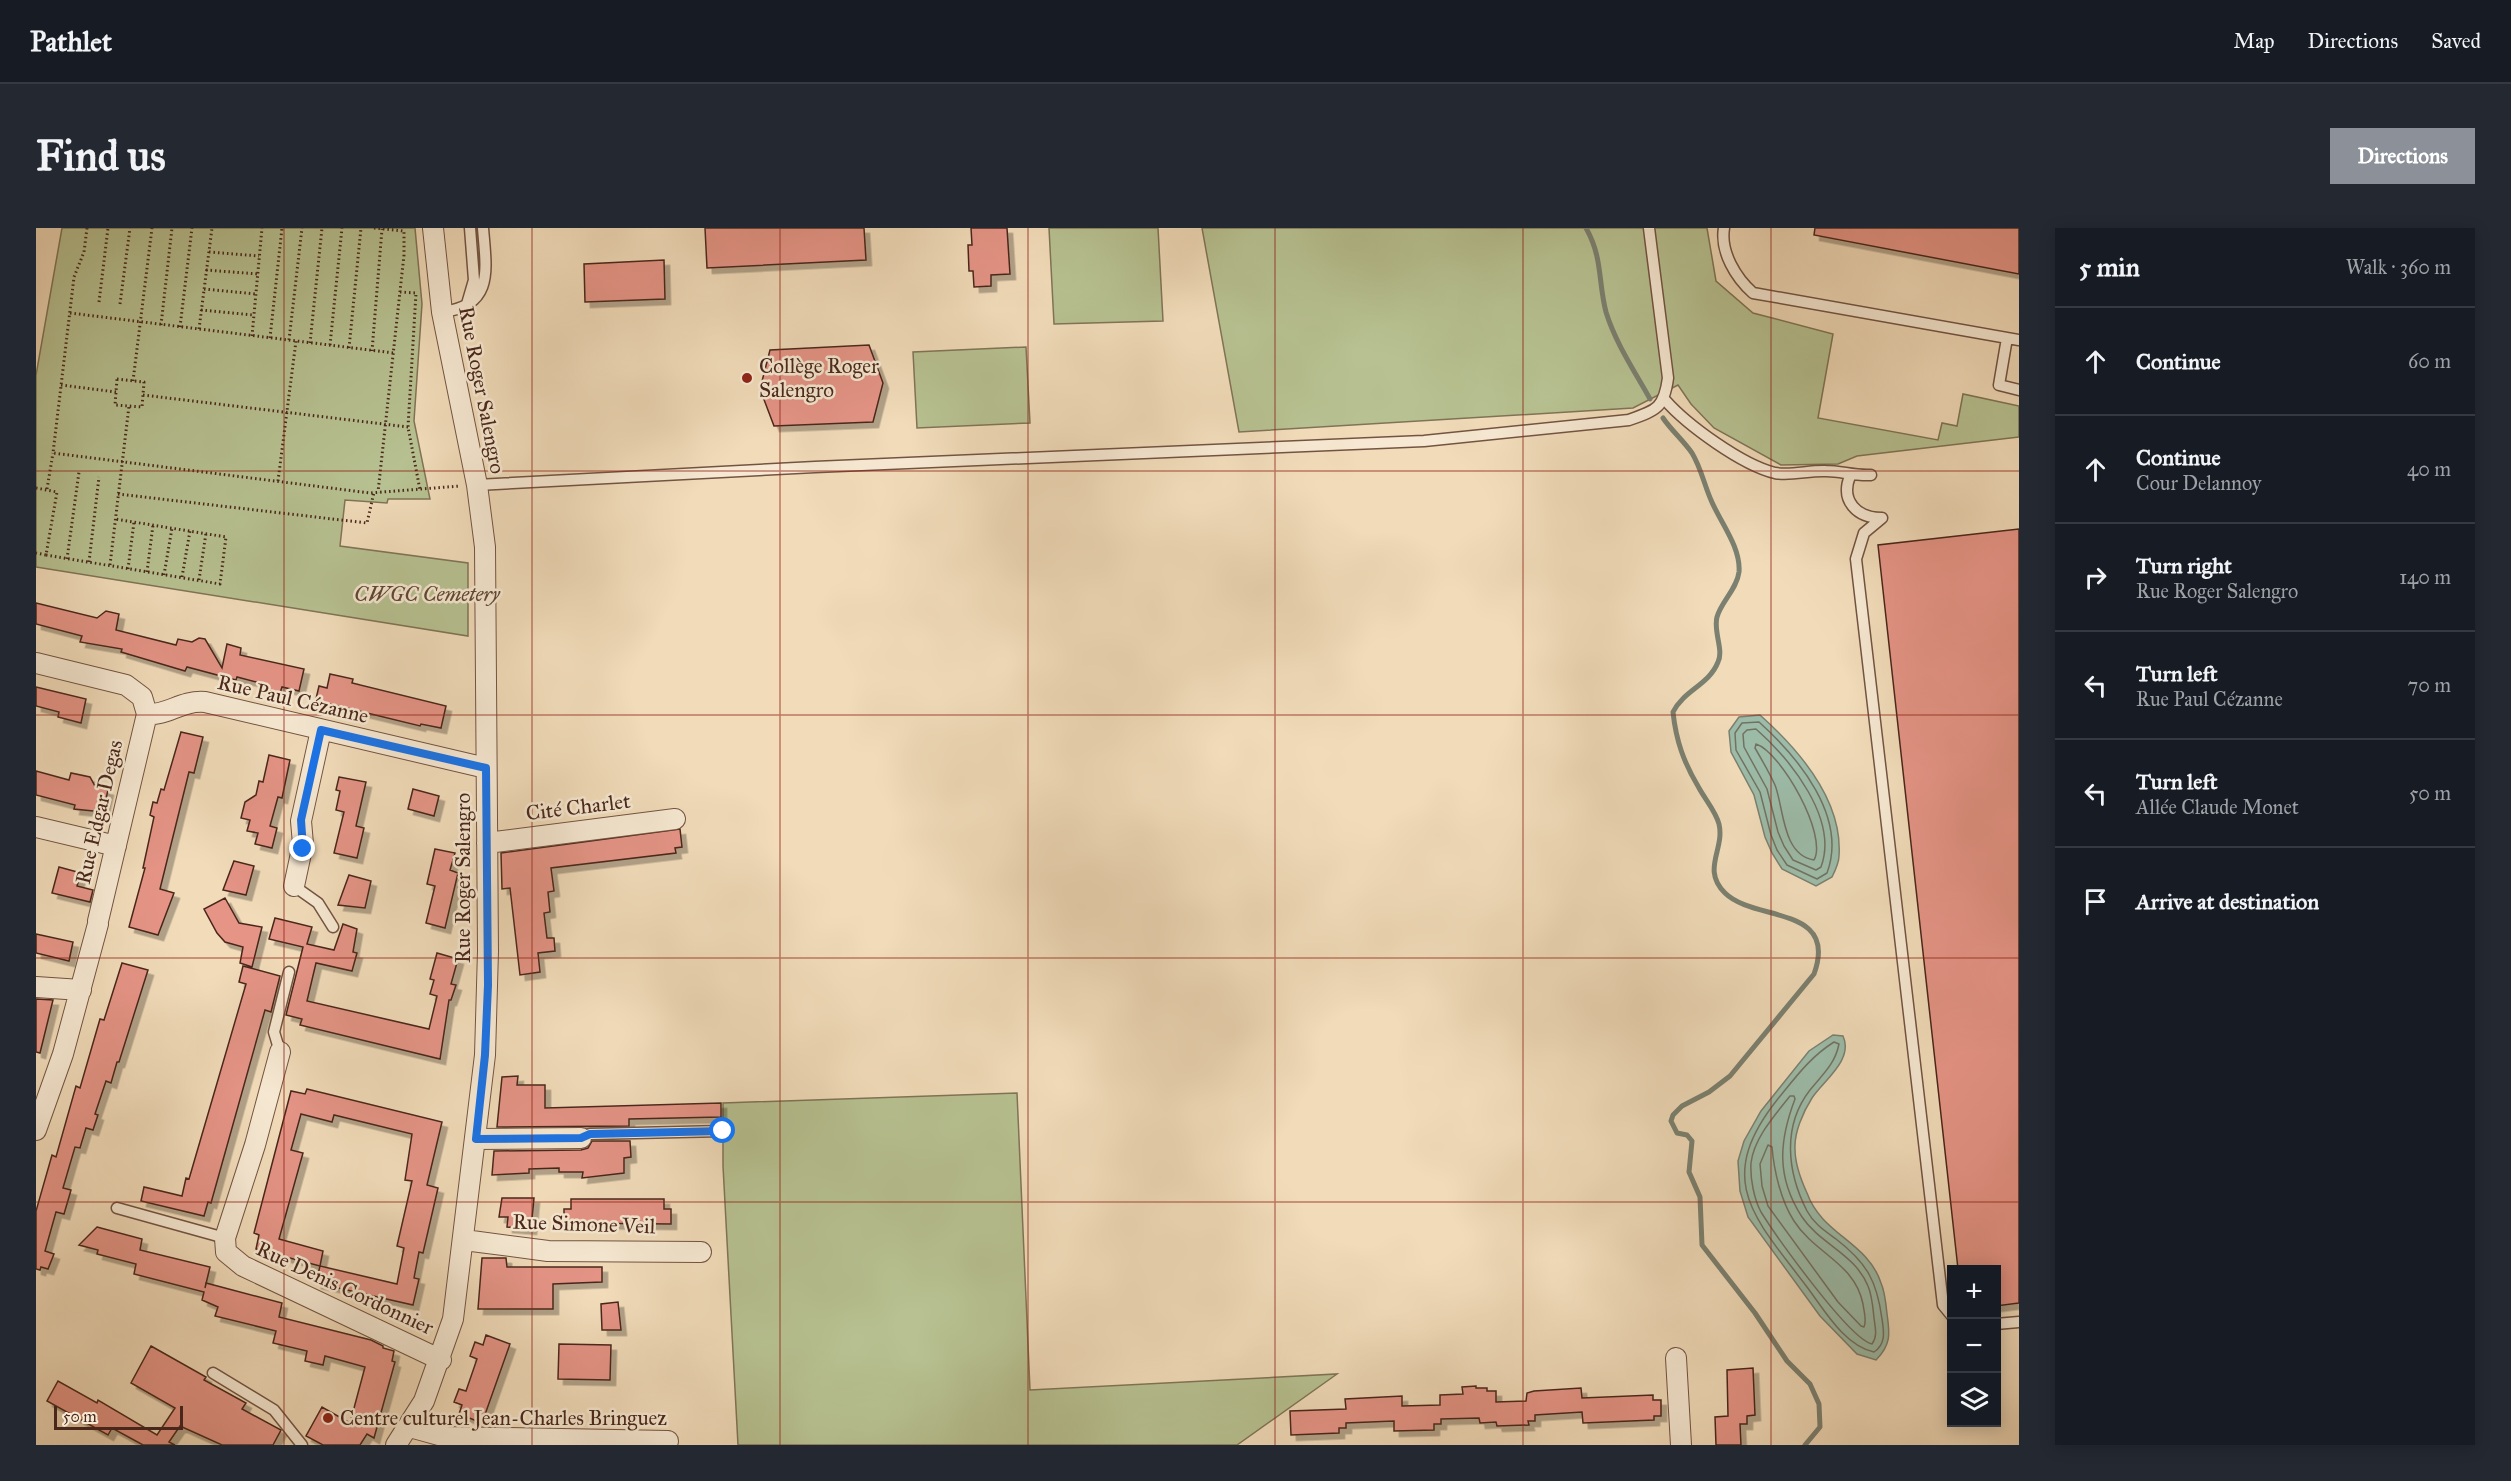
<!DOCTYPE html>
<html lang="en">
<head>
<meta charset="utf-8">
<style>
  body { margin:0; font-family:"IM FELL Great Primer",serif; background:#242831; color:#f1f3f6 }
  .controls { position:absolute; right:18px; bottom:18px; display:grid; overflow:hidden; border-radius:0px; box-shadow:0 3px 15px #0003 }
  .controls button { width:54px; height:54px; display:grid; place-items:center; padding:0; border:0; border-bottom:2px solid #363941; background:#171b24; color:#f1f3f6; font:30px sans-serif }
  .scale { position:absolute; left:18px; bottom:15px; width:129px; box-sizing:border-box; padding-left:6px; border:3px solid #49271b; border-top:0; font-size:16px; line-height:21px; white-space:nowrap; color:#49271b; -webkit-text-stroke:4px #f6e8d2; paint-order:stroke }
  .stop { position:absolute; width:18px; height:18px; margin:-14px; border:4px solid #1a73e8; border-radius:50%; background:#fff }
  .stop.end { background:#1a73e8; border-color:#fff; box-shadow:0 2px 6px #0008 }
  .list { margin:0; padding:0; list-style:none }
  h2 { display:flex; justify-content:space-between; align-items:center; height:78px; margin:0; padding:0 24px; font-size:26px }
  h2 small { font-size:20px; font-weight:400; color:#9ea1a6 }
  .list li { display:grid; grid-template-columns:39px 1fr auto; gap:18px; align-items:center; box-sizing:border-box; height:108px; padding:0 24px; border-top:2px solid #363941 }
  .list b { display:block; font-size:22px; white-space:nowrap }
  .list p { margin:0; font-size:20px; white-space:nowrap; color:#9ea1a6 }
  .list em { font-size:20px; font-style:normal; color:#9ea1a6 }
  .icon { flex:none; width:33px; height:33px; fill:none; stroke:currentColor; stroke-width:2; stroke-linecap:round; stroke-linejoin:round }
  .map { position:relative; flex:none; width:1983px; height:1217px; overflow:hidden; border-radius:0px }
  header { display:flex; align-items:center; gap:36px; box-sizing:border-box; height:84px; padding:0 30px; background:#171b24; border-bottom:2px solid #363941 }
  header strong { font-size:28px }
  nav { display:flex; gap:33px; margin-inline-start:auto; font-size:21px }
  .intro { display:flex; align-items:center; justify-content:space-between; box-sizing:border-box; height:144px; padding:0 36px }
  h1 { margin:0; font-size:42px }
  .button { padding:15px 27px; border-radius:0px; background:#8c9099; color:#fff; font-size:21px; font-weight:700 }
  main { display:flex; gap:36px; padding:0 36px }
  aside { flex:1; background:#171b24; border-radius:0px; box-shadow:0 3px 15px #0003 }
  .map>svg:first-child { display:block }
  .green { fill:#b7c191; stroke:#807456; stroke-width:1.5 }
  .water { fill:#9cbca9; stroke:#7b8070; stroke-width:1.5 }
  .lines { fill:none; stroke-linecap:round; stroke-linejoin:round }
  .shore { stroke:#727262; stroke-width:1.5 }
  .stream { stroke:#7b8070; stroke-width:5 }
  .building { fill:#e59486; stroke:#49271b; stroke-width:1.5; fill-rule:evenodd; filter:url(#shadow) }
  .service-casing { stroke:#735442; stroke-width:13 }
  .minor-casing { stroke:#735442; stroke-width:22 }
  .path { stroke:#49271b; stroke-width:3; stroke-dasharray:1.5 3; stroke-linecap:butt }
  .service { stroke:#f6e8d2; stroke-width:10 }
  .minor { stroke:#f6e8d2; stroke-width:20 }
  .route { stroke:#1a73e8; stroke-width:8 }
  .grid { fill:none; stroke:#8f2418; stroke-width:1.5; stroke-opacity:0.55 }
  .poi-dot { fill:#8f2418; stroke:#f6e8d2; stroke-width:2 }
  .labels { text-anchor:middle; stroke-width:5; stroke-linejoin:round; paint-order:stroke }
  .poi-label { font-size:21px; fill:#49271b; stroke:#f6e8d2; text-anchor:start }
  .street-label { font-size:21px; fill:#49271b; stroke:#f6e8d2 }
  .park-label { font-size:21px; font-style:italic; fill:#5f4633; stroke:#f6e8d2 }
</style>
</head>
<body>
<header>
<strong>Pathlet</strong>
<nav><a>Map</a><a>Directions</a><a>Saved</a></nav>
</header>
<div class="intro"><h1>Find us</h1><a class="button">Directions</a></div>
<main>
<div class="map">
<svg width="1983" height="1217" viewBox="0 0 1983 1217">
  <defs>
    <filter id="shadow"><feDropShadow dx="5.5" dy="5.5" stdDeviation="0" flood-color="#0004"/></filter>
  </defs>
  <rect width="100%" height="100%" fill="#f1dbb9"/>
  <filter id="stains"><feTurbulence type="fractalNoise" baseFrequency=".00333" numOctaves="4"/><feColorMatrix values="0 0 0 0 .2 0 0 0 0 .09 0 0 0 0 .02 0 0 0 .5 -.17"/></filter>
  <radialGradient id="worn" r=".72"><stop offset=".6" stop-color="#630" stop-opacity="0"/><stop offset="1" stop-color="#630" stop-opacity=".3"/></radialGradient>
  <path class="green" d="M 26,0 L 379,0 L 386,76 L 378,193 L 394,271 L 352,271 L 351,275 L 309,272 L 304,318 L 432,335 L 432,408 L 0,339 L 0,147 Z
    M 1013,0 L 1122,0 L 1127,93 L 1018,96 Z
    M 1166,0 L 1671,0 L 1680,53 L 1717,85 L 1797,106 L 1782,190 L 1902,212 L 1906,195 L 1921,198 L 1927,166 L 1983,178 L 1983,209 L 1821,228 L 1802,236 L 1745,237 L 1678,200 L 1655,176 L 1642,157 L 1597,180 L 1203,204 Z
    M 990,119 L 994,195 L 881,200 L 877,124 Z
    M 981,865 L 994,1162 L 1301,1146 L 1201,1217 L 702,1217 L 687,938 L 687,875 Z"/>
  <path class="water" d="M 1724,487 C 1762,521 1807,572 1803,628 C 1803,634 1799,643 1796,649 L 1780,658 L 1746,641 L 1736,625 L 1729,609 L 1718,567 L 1695,524 L 1693,503 L 1703,489 Z
    M 1797,807 L 1807,808 C 1818,832 1787,853 1776,870 C 1767,884 1758,905 1759,921 C 1759,936 1765,952 1771,965 C 1786,1007 1832,1014 1845,1055 C 1849,1064 1850,1076 1851,1086 C 1854,1106 1855,1117 1840,1132 L 1821,1126 L 1784,1088 L 1712,989 L 1704,963 L 1702,933 L 1708,913 L 1725,883 L 1773,823 Z"/>
  <g class="lines">
    <path class="shore" d="M 1723,494 C 1762,529 1812,589 1791,645 L 1781,651 L 1751,637 L 1741,622 L 1735,607 L 1724,564 L 1700,522 L 1699,505 L 1706,495 Z
      M 1720,501 C 1754,531 1803,591 1785,639 L 1780,642 L 1757,632 L 1748,618 L 1742,604 L 1731,561 L 1708,519 L 1707,506 L 1711,502 Z
      M 1720,516 C 1745,524 1792,607 1778,632 C 1746,627 1748,580 1739,557 C 1733,544 1726,532 1719,520 Z
      M 1798,814 L 1803,816 C 1799,836 1787,846 1774,862 C 1746,898 1751,944 1771,983 C 1778,996 1789,1003 1800,1011 C 1831,1035 1841,1053 1846,1091 C 1848,1104 1850,1116 1838,1124 C 1808,1117 1789,1083 1771,1059 C 1719,990 1677,953 1741,872 C 1759,850 1774,829 1798,814 Z
      M 1754,868 L 1758,868 L 1759,871 C 1743,913 1740,949 1766,989 C 1784,1016 1819,1026 1832,1058 C 1836,1067 1837,1080 1838,1090 C 1839,1099 1842,1108 1836,1116 C 1813,1111 1740,1008 1725,984 C 1718,971 1714,950 1715,935 C 1718,910 1739,887 1754,868 Z
      M 1732,917 L 1736,919 C 1738,943 1745,973 1758,993 C 1779,1026 1819,1035 1827,1076 C 1828,1084 1831,1092 1828,1099 L 1825,1098 L 1802,1074 L 1732,978 L 1726,958 L 1724,936 Z"/>
    <path class="stream" d="M 1550,0 C 1567,30 1562,54 1570,84 C 1579,114 1599,144 1614,171
      M 1627,190 C 1635,202 1647,212 1656,225 C 1665,240 1668,256 1675,272 C 1684,294 1705,319 1703,344 C 1701,361 1685,374 1681,389 C 1677,403 1688,422 1682,434 C 1673,457 1648,462 1637,484 C 1640,513 1648,535 1663,560 C 1669,571 1680,584 1683,596 C 1689,622 1665,641 1689,665 C 1718,694 1803,677 1778,746 L 1694,848 L 1673,864 L 1646,878 L 1637,887 L 1635,893 L 1641,905 L 1651,907 L 1656,913 L 1653,944 L 1664,969 L 1666,1017 L 1719,1085 L 1751,1133 L 1774,1156 L 1783,1176 L 1784,1199 L 1769,1217"/>
  </g>
  <path class="building" d="M 669,0 L 828,0 L 830,32 L 671,40 Z
    M 935,0 L 971,0 L 974,46 L 955,47 L 955,58 L 938,59 L 937,43 L 933,43 L 932,17 L 936,17 Z
    M 1779,0 L 1983,0 L 1983,46 L 1778,7 Z
    M 628,32 L 629,71 L 549,74 L 548,36 Z
    M 833,117 L 847,155 L 837,194 L 738,198 L 724,161 L 734,122 Z
    M 1983,301 L 1983,1075 L 1960,1078 L 1960,1041 L 1922,1041 L 1842,317 Z
    M 0,375 L 61,390 L 70,383 L 83,386 L 80,402 L 140,417 L 142,411 L 156,414 L 163,410 L 169,411 L 186,440 L 191,416 L 205,420 L 204,427 L 268,441 L 263,463 L 246,459 L 244,465 L 231,462 L 232,457 L 201,449 L 200,452 L 151,439 L 149,443 L 85,424 L 86,421 L 44,414 L 46,408 L 0,396 Z
    M 294,446 L 317,451 L 316,455 L 410,478 L 405,500 L 385,496 L 384,498 L 294,476 L 293,479 L 279,475 L 283,458 L 291,460 Z
    M 0,459 L 50,471 L 45,495 L 22,489 L 23,484 L 0,478 Z
    M 145,504 L 167,509 L 158,545 L 153,544 L 124,661 L 138,665 L 122,707 L 93,699 L 109,640 L 107,640 L 118,589 L 114,587 L 117,574 L 121,575 L 125,561 L 128,562 Z
    M 233,527 L 254,532 L 246,570 L 242,569 L 234,598 L 241,600 L 236,620 L 219,616 L 222,605 L 211,603 L 214,592 L 205,590 L 209,574 L 220,567 L 223,553 L 227,554 Z
    M 0,543 L 33,552 L 35,545 L 54,549 L 59,558 L 72,562 L 67,584 L 38,581 L 39,577 L 0,567 Z
    M 303,549 L 330,554 L 320,598 L 328,600 L 321,630 L 298,625 L 308,584 L 300,582 L 304,563 L 300,562 Z
    M 377,561 L 403,568 L 398,588 L 372,581 Z
    M 644,601 L 646,619 L 639,620 L 640,625 L 515,640 L 518,663 L 512,664 L 514,684 L 508,685 L 511,710 L 518,710 L 519,723 L 502,725 L 504,744 L 484,747 L 474,660 L 466,661 L 465,625 Z
    M 399,621 L 419,625 L 414,642 L 422,645 L 409,700 L 390,695 L 399,658 L 391,656 Z
    M 198,633 L 218,638 L 210,667 L 187,662 Z
    M 23,639 L 45,645 L 41,658 L 57,662 L 54,674 L 16,665 Z
    M 313,647 L 335,653 L 329,680 L 302,677 Z
    M 189,670 L 203,695 L 226,699 L 216,739 L 204,735 L 207,719 L 189,714 L 181,705 L 168,681 Z
    M 239,690 L 276,699 L 271,716 L 298,722 L 307,696 L 321,701 L 317,724 L 321,725 L 316,743 L 280,735 L 271,773 L 393,801 L 401,768 L 394,766 L 398,752 L 394,751 L 401,725 L 422,731 L 415,756 L 420,757 L 415,772 L 413,772 L 404,831 L 264,797 L 266,791 L 250,787 L 267,719 L 233,711 Z
    M 0,706 L 37,714 L 33,733 L 0,725 Z
    M 86,735 L 112,742 L 83,834 L 81,834 L 75,855 L 70,853 L 59,886 L 62,887 L 57,902 L 50,900 L 44,920 L 39,919 L 27,960 L 35,962 L 33,969 L 28,986 L 20,984 L 9,1023 L 18,1026 L 12,1041 L 5,1039 L 4,1042 L 0,1041 L 0,983 L 16,927 L 20,929 L 40,858 L 44,860 L 64,791 L 68,792 Z
    M 207,738 L 244,748 L 235,784 L 229,782 L 175,975 L 172,974 L 168,988 L 105,973 L 108,959 L 146,968 L 150,950 L 153,951 L 210,756 L 203,754 Z
    M 0,771 L 17,772 L 4,825 L 0,824 Z
    M 482,848 L 481,857 L 509,857 L 509,880 L 685,875 L 685,889 L 593,891 L 593,898 L 461,899 L 466,849 Z
    M 271,861 L 406,894 L 391,957 L 402,960 L 387,1025 L 383,1024 L 378,1050 L 383,1051 L 377,1077 L 280,1055 L 284,1038 L 220,1021 L 223,1007 L 218,1005 L 255,863 L 269,866 ZM 265,886 L 296,894 L 298,887 L 376,906 L 369,952 L 376,953 L 361,1018 L 368,1020 L 361,1056 L 284,1038 L 287,1023 L 243,1011 L 267,925 L 255,922 Z
    M 556,913 L 594,913 L 595,929 L 588,930 L 588,945 L 546,950 L 547,944 L 523,944 L 523,940 L 493,941 L 493,945 L 456,947 L 458,923 L 545,922 L 552,920 Z
    M 466,970 L 498,970 L 495,1001 L 471,999 L 472,989 L 463,989 Z
    M 535,971 L 628,971 L 628,981 L 635,981 L 635,996 L 528,995 L 528,981 L 535,981 Z
    M 61,999 L 106,1011 L 104,1022 L 174,1039 L 169,1060 L 170,1055 L 246,1075 L 243,1089 L 335,1112 L 347,1118 L 347,1120 L 358,1123 L 356,1133 L 359,1134 L 338,1210 L 331,1206 L 324,1217 L 287,1217 L 270,1208 L 286,1179 L 314,1195 L 329,1139 L 289,1128 L 287,1137 L 269,1133 L 271,1123 L 237,1115 L 240,1103 L 179,1088 L 182,1079 L 166,1072 L 168,1064 L 98,1046 L 100,1036 L 61,1026 L 62,1022 L 43,1017 Z
    M 446,1030 L 470,1030 L 471,1039 L 566,1039 L 566,1054 L 517,1056 L 517,1081 L 442,1081 Z
    M 582,1074 L 585,1102 L 566,1102 L 565,1076 Z
    M 450,1107 L 474,1116 L 446,1195 L 423,1186 L 426,1177 L 418,1174 L 423,1161 L 430,1163 L 441,1131 L 434,1128 L 439,1114 L 447,1117 Z
    M 523,1116 L 575,1117 L 574,1152 L 522,1151 Z
    M 115,1118 L 170,1149 L 168,1152 L 210,1175 L 206,1181 L 245,1202 L 237,1217 L 186,1217 L 144,1198 L 133,1214 L 139,1217 L 107,1217 L 76,1200 L 72,1207 L 11,1173 L 22,1153 L 61,1175 L 62,1172 L 121,1207 L 139,1180 L 95,1155 Z
    M 1717,1140 L 1719,1187 L 1711,1188 L 1711,1196 L 1704,1196 L 1705,1217 L 1680,1217 L 1679,1189 L 1692,1188 L 1691,1142 Z
    M 1440,1158 L 1440,1160 L 1451,1160 L 1451,1163 L 1460,1163 L 1460,1174 L 1490,1173 L 1491,1165 L 1498,1163 L 1545,1160 L 1546,1170 L 1617,1167 L 1617,1172 L 1625,1172 L 1625,1188 L 1618,1188 L 1618,1192 L 1547,1195 L 1546,1184 L 1499,1187 L 1499,1193 L 1492,1193 L 1493,1197 L 1461,1198 L 1460,1194 L 1444,1195 L 1443,1190 L 1405,1191 L 1405,1196 L 1398,1196 L 1398,1202 L 1358,1203 L 1358,1193 L 1310,1195 L 1310,1200 L 1303,1200 L 1303,1205 L 1255,1207 L 1254,1183 L 1310,1181 L 1309,1171 L 1366,1168 L 1366,1178 L 1404,1177 L 1404,1167 L 1427,1166 L 1426,1159 Z"/>
  <g class="lines">
    <g class="service-casing">
      <path id="service" d="M 1688,0 C 1684,24 1700,50 1717,65 L 1983,112
        M 431,76 L 438,52 L 434,0
        M 406,84 C 459,78 450,40 447,0
        M 1971,110 L 1963,157 L 1983,162
        M 1629,172 C 1651,197 1706,237 1739,245 C 1755,248 1774,242 1790,243 C 1806,243 1817,248 1835,247
        M 1814,248 C 1804,273 1821,290 1846,290
        M 441,257 L 779,239 L 1388,213 L 1593,192 C 1621,182 1628,180 1632,150 L 1613,0
        M 1846,290 L 1828,305 L 1820,331 L 1907,1077 L 1916,1088
        M 258,658 L 282,675 L 297,699
        M 244,824 L 238,804 L 253,744
        M 545,910 L 554,906 L 687,903
        M 81,980 L 189,1010
        M 1960,1096 L 1983,1094
        M 177,1145 L 238,1182 L 266,1217"/>
    </g>
    <g class="minor-casing">
      <path id="minor" d="M 0,435 L 90,457 L 106,469 L 111,486 C 131,488 145,472 169,474 L 450,540
        M 0,599 L 80,618
        M 451,615 L 639,591
        M 258,658 L 267,616 L 265,593 L 285,502
        M 62,693 L 111,486
        M 0,759 L 45,762
        M 244,824 L 219,917 L 189,1010 L 190,1024 L 207,1038 L 405,1132
        M 0,902 L 27,826 L 62,696
        M 440,911 L 545,910
        M 428,1012 L 512,1023 L 665,1024
        M 1640,1130 L 1645,1217
        M 374,1199 L 410,1209 L 632,1213
        M 360,1217 L 388,1173 L 417,1091 L 449,827 L 452,723 L 449,319 L 441,257 L 406,84 L 397,0"/>
    </g>
    <path class="path" d="M 51,0 L 48,24 L 38,49 L 17,225 L 334,265 L 424,258
      M 338,0 L 368,3 L 368,27 L 342,264
      M 173,24 L 223,28
      M 170,42 L 222,46
      M 168,61 L 220,66
      M 364,64 L 380,65 L 372,199 L 384,262
      M 63,74 L 72,0
      M 84,76 L 94,0
      M 165,82 L 217,87
      M 34,85 L 358,125
      M 125,97 L 136,0
      M 144,99 L 156,0
      M 163,101 L 176,0
      M 216,108 L 226,0
      M 234,110 L 246,0
      M 253,112 L 266,0
      M 274,115 L 286,0
      M 294,117 L 306,0
      M 313,120 L 325,0
      M 336,123 L 346,1
      M 81,151 L 108,154 L 106,179 L 79,177 Z
      M 97,153 L 116,0
      M 25,157 L 80,164
      M 107,167 L 372,199
      M 242,253 L 260,113
      M 0,260 L 21,264 L 10,327 L 0,325
      M 11,261 L 17,225
      M 82,266 L 331,295 L 338,264
      M 10,327 L 184,356 L 190,309 L 79,291
      M 31,331 L 43,244
      M 53,334 L 63,249
      M 74,337 L 93,178
      M 92,341 L 98,294
      M 111,344 L 117,297
      M 128,347 L 136,300
      M 146,349 L 154,303
      M 163,352 L 170,305"/>
    <use href="#service" class="service"/>
    <use href="#minor" class="minor"/>
  </g>
  <g class="lines">
    <path class="route" d="M 267,621 L 265,592 L 285,502 L 450,540 L 452,757 L 449,827 L 440,911 L 545,910 L 554,906 L 687,903"/>
  </g>
  <path class="grid" d="M 248,0 L 248,1217M 496,0 L 496,1217M 744,0 L 744,1217M 992,0 L 992,1217M 1239,0 L 1239,1217M 1487,0 L 1487,1217M 1735,0 L 1735,1217M 0,243 L 1983,243M 0,487 L 1983,487M 0,730 L 1983,730M 0,974 L 1983,974"/>
  <g class="poi-dot">
    <circle cx="711" cy="150" r="6"/>
    <circle cx="292" cy="1190" r="6"/>
  </g>
  <g class="labels">
    <g class="poi-label">
      <text x="723" y="145">Collège Roger<tspan x="723" dy="24">Salengro</tspan></text>
      <text x="304" y="1197">Centre culturel Jean-Charles Bringuez</text>
    </g>
    <g class="street-label">
      <text transform="translate(446 162) rotate(79)" y="7">Rue Roger Salengro</text>
      <text transform="translate(257 471) rotate(13)" y="7">Rue Paul Cézanne</text>
      <text transform="translate(542 579) rotate(-7)" y="7">Cité Charlet</text>
      <text transform="translate(63 584) rotate(-77)" y="7">Rue Edgar Degas</text>
      <text transform="translate(427 650) rotate(-90)" y="7">Rue Roger Salengro</text>
      <text transform="translate(548 996) rotate(2)" y="7">Rue Simone Veil</text>
      <text transform="translate(309 1060) rotate(25)" y="7">Rue Denis Cordonnier</text>
    </g>
    <g class="park-label">
      <text x="391" y="373">CWGC Cemetery</text>
    </g>
  </g>
  <rect width="100%" height="100%" filter="url(#stains)"/>
  <rect width="100%" height="100%" fill="url(#worn)"/>
</svg>
<div class="controls">
<button>+</button>
<button>−</button>
<button><svg class="icon" aria-label="layers" viewBox="0 0 24 24"><path d="M12 4l9 5-9 5-9-5zM3 14l9 5 9-5"/></svg></button>
</div>
<div class="scale">50 m</div>
<div class="stop" style="left:687px;top:903px"></div>
<div class="stop end" style="left:267px;top:621px"></div>
</div>
<aside>
<h2>5 min<small>Walk · 360 m</small></h2>
<ul class="list">
<li><svg class="icon" aria-label="ahead" viewBox="0 0 24 24"><path d="M12 20V5M6 11l6-6 6 6"/></svg><div><b>Continue</b></div><em>60 m</em></li>
<li><svg class="icon" aria-label="ahead" viewBox="0 0 24 24"><path d="M12 20V5M6 11l6-6 6 6"/></svg><div><b>Continue</b><p>Cour Delannoy</p></div><em>40 m</em></li>
<li><svg class="icon" aria-label="right" viewBox="0 0 24 24"><path d="M7 20v-9h11M14 6l5 5-5 5"/></svg><div><b>Turn right</b><p>Rue Roger Salengro</p></div><em>140 m</em></li>
<li><svg class="icon" aria-label="left" viewBox="0 0 24 24"><path d="M17 20v-9H6M10 6l-5 5 5 5"/></svg><div><b>Turn left</b><p>Rue Paul Cézanne</p></div><em>70 m</em></li>
<li><svg class="icon" aria-label="left" viewBox="0 0 24 24"><path d="M17 20v-9H6M10 6l-5 5 5 5"/></svg><div><b>Turn left</b><p>Allée Claude Monet</p></div><em>50 m</em></li>
<li><svg class="icon" aria-label="arrive" viewBox="0 0 24 24"><path d="M6 21V4h12l-3 4 3 4H6"/></svg><div><b>Arrive at destination</b></div></li>
</ul>
</aside>
</main>
</body>
</html>
